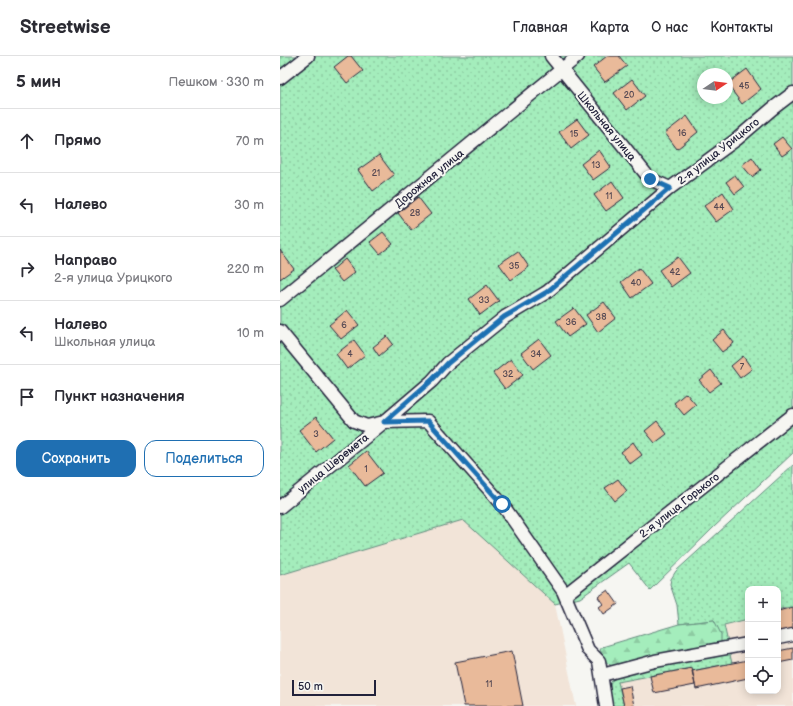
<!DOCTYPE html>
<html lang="ru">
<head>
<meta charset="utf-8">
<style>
  body { margin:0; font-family:"Balsamiq Sans",sans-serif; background:#f7f7f7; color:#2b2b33 }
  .controls { position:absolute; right:12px; bottom:12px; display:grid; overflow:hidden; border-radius:8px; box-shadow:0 2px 10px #0003 }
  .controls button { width:36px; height:36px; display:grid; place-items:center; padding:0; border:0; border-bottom:1px solid #e1e1e2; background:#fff; color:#2b2b33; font:20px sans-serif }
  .compass { position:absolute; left:417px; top:12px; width:36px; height:36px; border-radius:50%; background:#fff; box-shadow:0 2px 10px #0003; rotate:77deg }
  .scale { position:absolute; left:12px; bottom:10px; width:84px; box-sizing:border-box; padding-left:4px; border:2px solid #22223b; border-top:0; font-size:11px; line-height:14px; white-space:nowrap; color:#22223b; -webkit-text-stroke:3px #f6f6f2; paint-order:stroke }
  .stop { position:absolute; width:12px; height:12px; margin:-9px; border:3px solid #1f6fb2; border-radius:50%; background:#fff }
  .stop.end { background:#1f6fb2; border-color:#fff; box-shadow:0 1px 4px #0008 }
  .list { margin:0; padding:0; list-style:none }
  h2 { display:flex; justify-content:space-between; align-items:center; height:52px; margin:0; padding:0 16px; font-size:17px }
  h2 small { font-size:13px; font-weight:400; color:#7c7c81 }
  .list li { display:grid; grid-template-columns:26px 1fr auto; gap:12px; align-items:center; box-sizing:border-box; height:64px; padding:0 16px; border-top:1px solid #e1e1e2 }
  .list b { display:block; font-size:15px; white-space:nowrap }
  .list p { margin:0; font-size:13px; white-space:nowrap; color:#7c7c81 }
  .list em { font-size:13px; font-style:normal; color:#7c7c81 }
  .actions { display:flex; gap:8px; padding:12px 16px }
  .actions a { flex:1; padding:9px 0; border:1px solid #1f6fb2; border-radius:12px; text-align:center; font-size:14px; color:#1f6fb2 }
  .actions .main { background:#1f6fb2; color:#fff }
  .icon { flex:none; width:22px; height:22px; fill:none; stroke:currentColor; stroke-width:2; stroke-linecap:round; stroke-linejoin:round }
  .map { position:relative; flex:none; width:513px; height:650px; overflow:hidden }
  header { display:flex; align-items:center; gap:24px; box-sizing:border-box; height:56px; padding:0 20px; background:#fff; border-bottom:1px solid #e1e1e2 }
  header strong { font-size:19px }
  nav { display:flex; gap:22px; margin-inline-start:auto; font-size:14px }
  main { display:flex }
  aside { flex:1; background:#fff }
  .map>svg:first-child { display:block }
  .built { fill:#f2e4d8 }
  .grass { fill:url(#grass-dots); stroke:#63887c; fill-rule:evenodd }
  .forest { fill:url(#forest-firs); stroke:#63887c }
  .building { fill:#e9ba9a; stroke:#22223b }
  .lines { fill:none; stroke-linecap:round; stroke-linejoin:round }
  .minor-casing { stroke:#22223b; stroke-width:15 }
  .minor { stroke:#f6f6f2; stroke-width:12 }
  .route { stroke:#1f6fb2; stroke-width:5 }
  .labels { text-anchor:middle; stroke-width:4; stroke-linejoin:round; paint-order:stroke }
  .number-label { font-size:9px; fill:#544853 }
  .street-label { font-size:11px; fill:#22223b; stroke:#f6f6f2 }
</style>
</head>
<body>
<header>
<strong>Streetwise</strong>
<nav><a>Главная</a><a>Карта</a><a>О нас</a><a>Контакты</a></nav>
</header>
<main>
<aside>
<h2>5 мин<small>Пешком · 330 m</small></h2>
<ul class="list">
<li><svg class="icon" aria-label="ahead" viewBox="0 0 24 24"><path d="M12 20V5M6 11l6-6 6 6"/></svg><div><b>Прямо</b></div><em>70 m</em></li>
<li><svg class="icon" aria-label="left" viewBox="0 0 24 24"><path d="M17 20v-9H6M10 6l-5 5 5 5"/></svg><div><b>Налево</b></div><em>30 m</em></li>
<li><svg class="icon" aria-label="right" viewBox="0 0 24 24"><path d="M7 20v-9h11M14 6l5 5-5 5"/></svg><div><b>Направо</b><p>2-я улица Урицкого</p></div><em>220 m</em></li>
<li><svg class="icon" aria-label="left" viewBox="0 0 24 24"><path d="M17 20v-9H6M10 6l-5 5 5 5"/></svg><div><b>Налево</b><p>Школьная улица</p></div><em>10 m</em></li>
<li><svg class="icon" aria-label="arrive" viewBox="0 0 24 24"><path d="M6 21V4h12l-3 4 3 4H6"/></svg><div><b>Пункт назначения</b></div></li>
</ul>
<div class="actions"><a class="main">Сохранить</a><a>Поделиться</a></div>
</aside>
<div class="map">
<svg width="513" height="650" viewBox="0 0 513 650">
  <defs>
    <pattern id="grass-dots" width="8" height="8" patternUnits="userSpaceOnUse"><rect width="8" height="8" fill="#a4edbc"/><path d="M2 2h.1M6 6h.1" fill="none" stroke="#8dcba2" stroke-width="1.8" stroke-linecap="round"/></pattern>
    <pattern id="forest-firs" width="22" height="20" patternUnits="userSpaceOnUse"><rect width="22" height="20" fill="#a4edbc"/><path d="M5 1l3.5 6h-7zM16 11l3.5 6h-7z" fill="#8dcba2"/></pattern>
  </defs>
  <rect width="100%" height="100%" fill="#f6f6f2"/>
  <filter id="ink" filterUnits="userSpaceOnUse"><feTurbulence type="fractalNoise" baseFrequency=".025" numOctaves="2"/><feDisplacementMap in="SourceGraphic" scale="8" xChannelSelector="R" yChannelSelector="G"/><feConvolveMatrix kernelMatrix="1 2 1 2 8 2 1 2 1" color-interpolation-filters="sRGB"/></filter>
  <g filter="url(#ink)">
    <path class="built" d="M 183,464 L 275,548 L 296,650 L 0,650 L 0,519 Z
      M 513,551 L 513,650 L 344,650 L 338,626 L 412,612 L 412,614 L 452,607 L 444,569 L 468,563 L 468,635 L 498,635 L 498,554 L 504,552 Z"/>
    <path class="grass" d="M 0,0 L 513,0 L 513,397 L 434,471 L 370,534 L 349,507 L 300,542 L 275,548 L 183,464 L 0,519 ZM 423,18 L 447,18 L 447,42 L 423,42 Z
      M 513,409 L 513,551 L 504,552 L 498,554 L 498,533 L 468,533 L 468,563 L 444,569 L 448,587 L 441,589 L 434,564 L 399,568 L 397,549 L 390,528 L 391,523 L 396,515 Z
      M 449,595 L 452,607 L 412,615 L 411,612 L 338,626 L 344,650 L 330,650 C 329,643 327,633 331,626 C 343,610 428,599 449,595 Z"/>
    <path class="forest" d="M 434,564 L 441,578 L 441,589 L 333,611 L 325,605 L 320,594 L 322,591 L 399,568 Z"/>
    <path class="building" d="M 68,0 L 71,0 L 83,15 L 67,27 L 54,11 Z
      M 327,0 L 339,0 L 347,10 L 325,26 L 313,11 Z
      M 467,13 L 481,33 L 462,48 L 447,28 Z
      M 352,23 L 365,40 L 347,54 L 334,37 Z
      M 407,60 L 418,76 L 397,93 L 385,77 Z
      M 297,63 L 309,79 L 291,93 L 279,76 Z
      M 502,81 L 512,93 L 502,100 L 493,88 Z
      M 319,94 L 331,111 L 313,124 L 301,108 Z
      M 99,99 L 114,119 L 93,135 L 78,114 Z
      M 472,101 L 481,114 L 472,121 L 462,109 Z
      M 455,119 L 464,131 L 455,138 L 446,126 Z
      M 332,125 L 344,142 L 326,155 L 314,139 Z
      M 443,136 L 454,153 L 436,166 L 424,150 Z
      M 138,141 L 151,158 L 131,174 L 118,157 Z
      M 103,176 L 113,188 L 100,198 L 90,186 Z
      M 0,194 L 14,213 L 0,223 Z
      M 238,195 L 249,211 L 231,224 L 219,208 Z
      M 398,201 L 410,217 L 391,231 L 379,214 Z
      M 65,203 L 75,216 L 62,226 L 52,214 Z
      M 359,212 L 371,228 L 352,242 L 341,226 Z
      M 207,229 L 219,245 L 200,259 L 189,243 Z
      M 324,246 L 336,262 L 318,276 L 306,259 Z
      M 294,252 L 306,268 L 288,281 L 276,265 Z
      M 67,254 L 79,269 L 61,283 L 49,269 Z
      M 444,274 L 454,287 L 442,296 L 432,284 Z
      M 107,280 L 113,288 L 99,300 L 93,291 Z
      M 259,283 L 271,299 L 253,313 L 241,297 Z
      M 74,284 L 85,299 L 67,313 L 56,298 Z
      M 463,300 L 472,313 L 460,322 L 451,310 Z
      M 231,303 L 243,319 L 225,333 L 213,317 Z
      M 431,314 L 441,327 L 429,336 L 419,324 Z
      M 406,337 L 416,349 L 404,359 L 394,347 Z
      M 36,361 L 53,382 L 36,396 L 19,374 Z
      M 377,365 L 387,378 L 375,387 L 365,375 Z
      M 353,386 L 362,399 L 350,408 L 341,396 Z
      M 86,395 L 103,417 L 85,430 L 69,409 Z
      M 338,423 L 347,435 L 335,445 L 325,432 Z
      M 328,534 L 338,548 L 324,558 L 319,551 L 323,548 L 318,541 Z
      M 513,551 L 513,574 L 500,578 L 498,570 L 498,555 Z
      M 513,592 L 513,604 L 498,607 L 498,595 Z
      M 232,595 L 243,650 L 184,650 L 175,606 Z
      M 468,604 L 468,622 L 416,633 L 412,615 Z
      M 412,612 L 415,629 L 374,637 L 370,620 Z
      M 350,630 L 354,650 L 344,650 L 340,632 Z"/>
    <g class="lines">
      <g class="minor-casing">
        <path id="minor" d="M 271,0 L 370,123 L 390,132
          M 0,22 L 28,0
          M 0,244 L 298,0
          M 0,275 L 74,365 L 87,370 L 104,366 L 0,451
          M 104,366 L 152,325 L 168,307 L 225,261 L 267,236 L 390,132 L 457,83 L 492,53 L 513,37
          M 104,366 L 148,365 L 222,448 L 283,535 L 308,594 L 319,605 L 326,650
          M 285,539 L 513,359
          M 498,582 L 513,579
          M 322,619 L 375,605 L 468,588"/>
      </g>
      <use href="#minor" class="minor"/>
    </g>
  </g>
  <g class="lines" filter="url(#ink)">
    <path class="route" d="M 222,448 L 148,365 L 104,366 L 152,324 L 168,307 L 224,261 L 267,236 L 390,132 L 370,123"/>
  </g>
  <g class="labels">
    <g class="number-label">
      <text x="464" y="33">45</text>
      <text x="349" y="42">20</text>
      <text x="402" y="80">16</text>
      <text x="294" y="81">15</text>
      <text x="316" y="112">13</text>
      <text x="96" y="120">21</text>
      <text x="329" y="143">11</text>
      <text x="439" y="154">44</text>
      <text x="135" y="160">28</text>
      <text x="234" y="213">35</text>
      <text x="395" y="219">42</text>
      <text x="356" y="230">40</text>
      <text x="204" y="247">33</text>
      <text x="321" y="264">38</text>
      <text x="291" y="269">36</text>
      <text x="64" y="272">6</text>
      <text x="70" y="301">4</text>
      <text x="256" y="301">34</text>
      <text x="462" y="314">7</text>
      <text x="228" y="321">32</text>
      <text x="36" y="381">3</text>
      <text x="86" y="416">1</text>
      <text x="209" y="631">11</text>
    </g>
    <g class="street-label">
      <text transform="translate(327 70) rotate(51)" y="4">Школьная улица</text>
      <text transform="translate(438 95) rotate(-38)" y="4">2-я улица Урицкого</text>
      <text transform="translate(149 122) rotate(-39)" y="4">Дорожная улица</text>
      <text transform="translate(53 407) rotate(-39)" y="4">улица Шеремета</text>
      <text transform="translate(399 449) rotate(-38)" y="4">2-я улица Горького</text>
    </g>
  </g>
</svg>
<div class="controls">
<button>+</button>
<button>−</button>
<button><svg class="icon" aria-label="locate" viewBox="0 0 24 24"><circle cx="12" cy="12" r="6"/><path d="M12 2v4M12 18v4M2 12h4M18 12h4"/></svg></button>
</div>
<svg class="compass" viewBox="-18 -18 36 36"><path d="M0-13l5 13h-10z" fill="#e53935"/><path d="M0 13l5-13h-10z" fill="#7c7c81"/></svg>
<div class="scale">50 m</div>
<div class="stop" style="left:222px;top:448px"></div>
<div class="stop end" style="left:370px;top:123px"></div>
</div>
</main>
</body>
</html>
